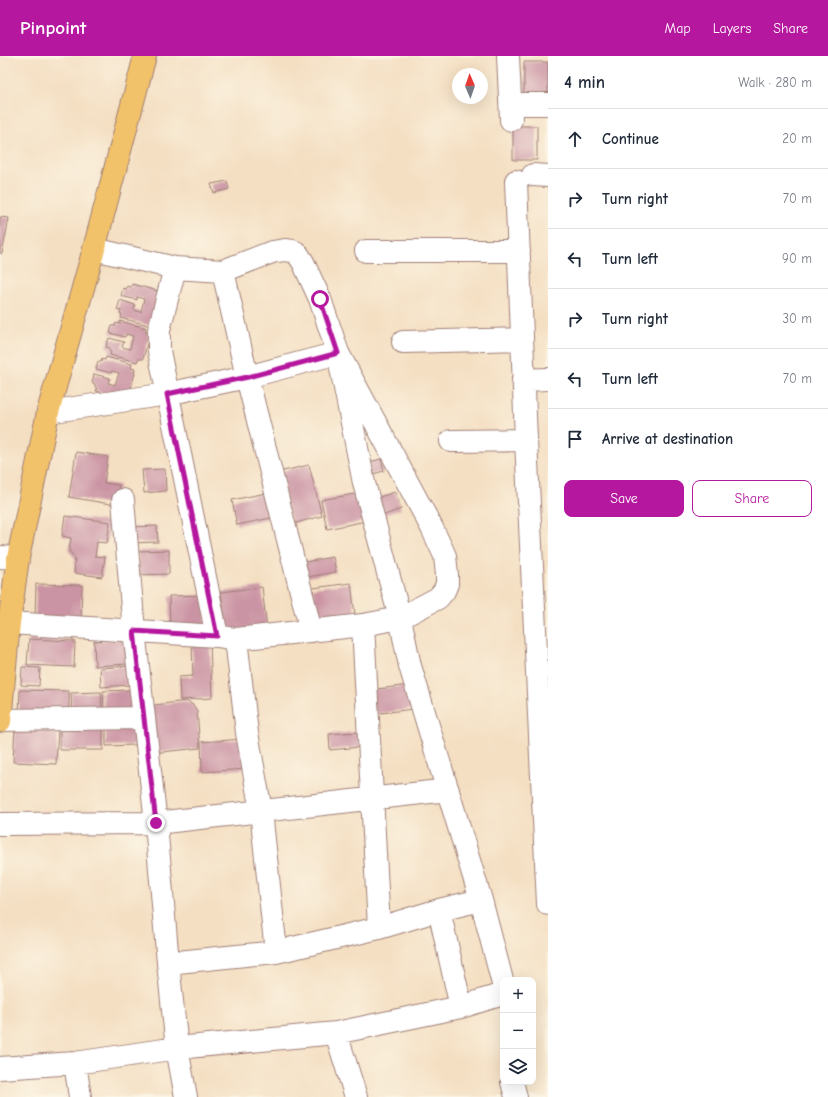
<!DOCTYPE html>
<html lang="en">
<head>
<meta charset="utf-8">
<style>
  body { margin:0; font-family:"Comic Neue",sans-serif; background:#f6f6f7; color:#1f2937 }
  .controls { position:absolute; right:12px; bottom:12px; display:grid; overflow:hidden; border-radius:8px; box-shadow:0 4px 16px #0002 }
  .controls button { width:36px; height:36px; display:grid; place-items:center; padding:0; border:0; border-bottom:1px solid #e0e1e3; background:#fff; color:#1f2937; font:20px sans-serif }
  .compass { position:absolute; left:452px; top:12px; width:36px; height:36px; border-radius:50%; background:#fff; box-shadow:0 4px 16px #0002; rotate:358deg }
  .stop { position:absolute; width:12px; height:12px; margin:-9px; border:3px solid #b5179e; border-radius:50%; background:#fff }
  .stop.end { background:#b5179e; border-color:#fff; box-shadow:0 1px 4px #0008 }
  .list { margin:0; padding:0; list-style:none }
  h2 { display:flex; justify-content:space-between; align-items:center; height:52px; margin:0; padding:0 16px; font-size:17px }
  h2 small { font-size:13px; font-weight:400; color:#747a83 }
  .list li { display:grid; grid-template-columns:26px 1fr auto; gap:12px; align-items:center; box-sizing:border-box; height:60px; padding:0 16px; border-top:1px solid #e0e1e3 }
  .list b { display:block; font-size:15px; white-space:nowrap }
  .list em { font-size:13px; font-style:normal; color:#747a83 }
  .actions { display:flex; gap:8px; padding:12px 16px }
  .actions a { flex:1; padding:9px 0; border:1px solid #b5179e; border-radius:8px; text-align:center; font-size:14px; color:#b5179e }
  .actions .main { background:#b5179e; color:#fff }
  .icon { flex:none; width:22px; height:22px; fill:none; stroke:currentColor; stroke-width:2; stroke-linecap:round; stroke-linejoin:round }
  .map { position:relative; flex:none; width:548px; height:1041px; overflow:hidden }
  header { display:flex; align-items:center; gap:24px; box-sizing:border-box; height:56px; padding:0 20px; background:#b5179e; color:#fff }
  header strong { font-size:19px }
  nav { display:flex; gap:22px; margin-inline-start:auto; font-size:14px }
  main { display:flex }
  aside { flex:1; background:#fff }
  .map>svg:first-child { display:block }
  .building { fill:#cb94a4 }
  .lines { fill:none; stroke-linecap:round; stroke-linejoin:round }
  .minor-casing { stroke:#9f7f76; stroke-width:24 }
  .major-casing { stroke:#9f7f76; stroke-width:24 }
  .minor { stroke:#fff; stroke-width:22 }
  .major { stroke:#f2c26a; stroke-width:22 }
  .route { stroke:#b5179e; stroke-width:5 }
</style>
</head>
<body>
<header>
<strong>Pinpoint</strong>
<nav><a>Map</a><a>Layers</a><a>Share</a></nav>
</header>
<main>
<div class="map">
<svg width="548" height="1041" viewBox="0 0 548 1041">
  <rect width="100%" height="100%" fill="#fcf5e5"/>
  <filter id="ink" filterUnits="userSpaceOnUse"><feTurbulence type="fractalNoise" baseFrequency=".025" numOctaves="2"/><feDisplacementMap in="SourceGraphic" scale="8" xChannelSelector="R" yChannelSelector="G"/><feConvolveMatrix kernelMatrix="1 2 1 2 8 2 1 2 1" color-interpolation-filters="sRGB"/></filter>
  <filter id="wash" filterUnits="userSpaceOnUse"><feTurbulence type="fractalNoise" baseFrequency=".012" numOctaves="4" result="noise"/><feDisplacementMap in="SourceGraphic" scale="16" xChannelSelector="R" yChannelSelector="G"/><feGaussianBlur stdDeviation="0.9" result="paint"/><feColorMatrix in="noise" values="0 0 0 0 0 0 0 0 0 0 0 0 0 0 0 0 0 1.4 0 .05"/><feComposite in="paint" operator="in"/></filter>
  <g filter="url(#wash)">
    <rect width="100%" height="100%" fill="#f4dfc2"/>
    <g id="blocks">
      <path class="building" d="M 524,6 L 548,6 L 548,39 L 524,39 Z
        M 513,70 L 537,70 L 537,104 L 513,104 Z
        M 227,125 L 229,133 L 214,137 L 211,128 Z
        M 0,161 L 9,162 L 2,198 L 0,197 Z
        M 132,228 L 158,235 L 157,239 L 160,240 L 152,267 L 149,266 L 148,269 L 121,262 L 122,258 L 120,258 L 121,255 L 117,254 L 120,244 L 135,249 L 134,254 L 141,256 L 144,243 L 137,241 L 137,244 L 121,240 L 123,232 L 126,233 L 127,230 L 131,231 Z
        M 120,265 L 146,272 L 145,276 L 149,277 L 148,281 L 149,281 L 143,303 L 138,303 L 137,306 L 110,299 L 111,296 L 109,295 L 110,292 L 106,291 L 109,282 L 124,286 L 122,291 L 130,293 L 133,280 L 126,278 L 125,281 L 110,277 L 112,270 L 115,270 L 116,267 L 120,268 Z
        M 106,301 L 132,308 L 131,312 L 135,313 L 134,317 L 135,317 L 129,339 L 123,342 L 96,335 L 97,332 L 95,331 L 95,328 L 92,327 L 94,318 L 110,322 L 108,327 L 115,329 L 119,317 L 112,315 L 111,317 L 96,313 L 98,306 L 101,306 L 102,303 L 105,304 Z
        M 76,396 L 108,401 L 104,427 L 119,429 L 116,449 L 69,441 Z
        M 381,403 L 384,415 L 365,420 L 362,408 Z
        M 309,409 L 322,460 L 292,468 L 279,416 Z
        M 165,413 L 166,435 L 144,437 L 142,414 Z
        M 395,436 L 401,453 L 376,462 L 370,444 Z
        M 266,437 L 271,462 L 237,469 L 232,444 Z
        M 360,437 L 366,465 L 327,473 L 321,444 Z
        M 65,460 L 110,466 L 107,487 L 97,486 L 95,500 L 105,501 L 102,521 L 74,517 L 75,502 L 69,495 L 71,482 L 62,480 Z
        M 157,470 L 158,486 L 129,487 L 128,471 Z
        M 169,494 L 169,518 L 138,519 L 138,495 Z
        M 333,501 L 336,516 L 302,522 L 299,507 Z
        M 351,527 L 355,559 L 317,564 L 313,532 Z
        M 36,528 L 82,529 L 81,563 L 35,562 Z
        M 262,531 L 267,573 L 227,578 L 221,536 Z
        M 205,539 L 206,572 L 170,573 L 169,540 Z
        M 29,583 L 75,585 L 74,611 L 27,609 Z
        M 127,583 L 128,608 L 95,610 L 94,585 Z
        M 210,585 L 212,642 L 180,644 L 179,621 L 193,620 L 192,586 Z
        M 129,610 L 130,629 L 101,631 L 100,612 Z
        M 22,611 L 40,612 L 39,630 L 21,629 Z
        M 409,629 L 413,653 L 373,658 L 370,634 Z
        M 20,634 L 69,635 L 69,660 L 19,659 Z
        M 133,634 L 134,660 L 104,661 L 103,635 Z
        M 101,636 L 102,660 L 72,660 L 71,637 Z
        M 186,645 L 193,649 L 197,655 L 200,692 L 152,697 L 147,650 Z
        M 15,671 L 58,674 L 56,708 L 13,706 Z
        M 60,672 L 103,672 L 103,694 L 60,694 Z
        M 106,672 L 136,672 L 136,689 L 106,690 Z
        M 359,676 L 360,691 L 330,694 L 329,678 Z
        M 244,683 L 246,713 L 202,716 L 201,686 Z"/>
    </g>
  </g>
  <g filter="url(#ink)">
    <use href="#blocks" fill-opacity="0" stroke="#9f7f76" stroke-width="1"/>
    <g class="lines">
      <g class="minor-casing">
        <path id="minor" d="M 508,0 L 511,64
          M 523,48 L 548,48
          M 533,119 L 548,120
          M 516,125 L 526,384 L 548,848
          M 94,193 L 175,212 L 223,215
          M 366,195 L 519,195
          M 175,212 L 159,274 L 159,295 L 217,580
          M 403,286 L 521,283
          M 523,324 L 548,323
          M 48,356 L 167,338 L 247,321 L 338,297 L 364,427 L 400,562 L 410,610 L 481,844 L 503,928
          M 451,385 L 526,384
          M 123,444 L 134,575 L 156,767 L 168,907 L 177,992 L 186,1041
          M 0,501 L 18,502
          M 9,567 L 217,580 L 236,583 L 363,569 L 400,562 L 438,542 L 444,535 L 447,528 L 447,519 L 445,500 L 432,472 L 338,297 L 320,243 L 303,206 L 297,197 L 293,195 L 285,194 L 272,196 L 223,215 L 247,321 L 311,575
          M 363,569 L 379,872
          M 236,583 L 247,677 L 261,755 L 276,896
          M 0,664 L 144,662
          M 0,768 L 156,767 L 448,734
          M 439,854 L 461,951
          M 168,907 L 276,896 L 379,872 L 439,854 L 481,844
          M 336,977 L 356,1041
          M 75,1007 L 80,1041
          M 0,1012 L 75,1007 L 177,992 L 336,977 L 461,951 L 503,938
          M 512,1026 L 516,1041"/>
      </g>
      <g class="major-casing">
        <path id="major" d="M 0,665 L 9,567 L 18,502 L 48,356 L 94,193 L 145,0"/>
      </g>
      <use href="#minor" class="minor"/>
      <use href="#major" class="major"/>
    </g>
  </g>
  <g class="lines" filter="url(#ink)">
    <path class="route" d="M 156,767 L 134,575 L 217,580 L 167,338 L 248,321 L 338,297 L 320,243"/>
  </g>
</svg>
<div class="controls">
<button>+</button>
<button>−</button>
<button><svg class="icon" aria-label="layers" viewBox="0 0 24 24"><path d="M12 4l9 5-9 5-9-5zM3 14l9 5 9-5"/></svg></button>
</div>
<svg class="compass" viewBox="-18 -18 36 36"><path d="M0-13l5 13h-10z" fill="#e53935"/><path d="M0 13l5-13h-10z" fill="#747a83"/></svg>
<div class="stop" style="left:320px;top:243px"></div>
<div class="stop end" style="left:156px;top:767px"></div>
</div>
<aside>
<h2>4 min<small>Walk · 280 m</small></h2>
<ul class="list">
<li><svg class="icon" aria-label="ahead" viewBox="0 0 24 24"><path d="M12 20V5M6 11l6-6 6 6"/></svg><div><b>Continue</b></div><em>20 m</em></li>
<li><svg class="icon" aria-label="right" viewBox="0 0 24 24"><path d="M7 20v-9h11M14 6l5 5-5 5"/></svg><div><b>Turn right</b></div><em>70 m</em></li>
<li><svg class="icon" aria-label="left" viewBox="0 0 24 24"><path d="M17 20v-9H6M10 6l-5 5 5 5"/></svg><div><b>Turn left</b></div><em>90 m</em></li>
<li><svg class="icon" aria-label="right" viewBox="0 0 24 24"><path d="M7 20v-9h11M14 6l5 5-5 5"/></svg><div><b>Turn right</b></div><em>30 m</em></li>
<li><svg class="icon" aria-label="left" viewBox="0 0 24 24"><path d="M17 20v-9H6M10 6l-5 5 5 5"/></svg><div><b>Turn left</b></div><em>70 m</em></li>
<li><svg class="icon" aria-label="arrive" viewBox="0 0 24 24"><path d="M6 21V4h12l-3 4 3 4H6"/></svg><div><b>Arrive at destination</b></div></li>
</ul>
<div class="actions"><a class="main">Save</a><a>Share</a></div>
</aside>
</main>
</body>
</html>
